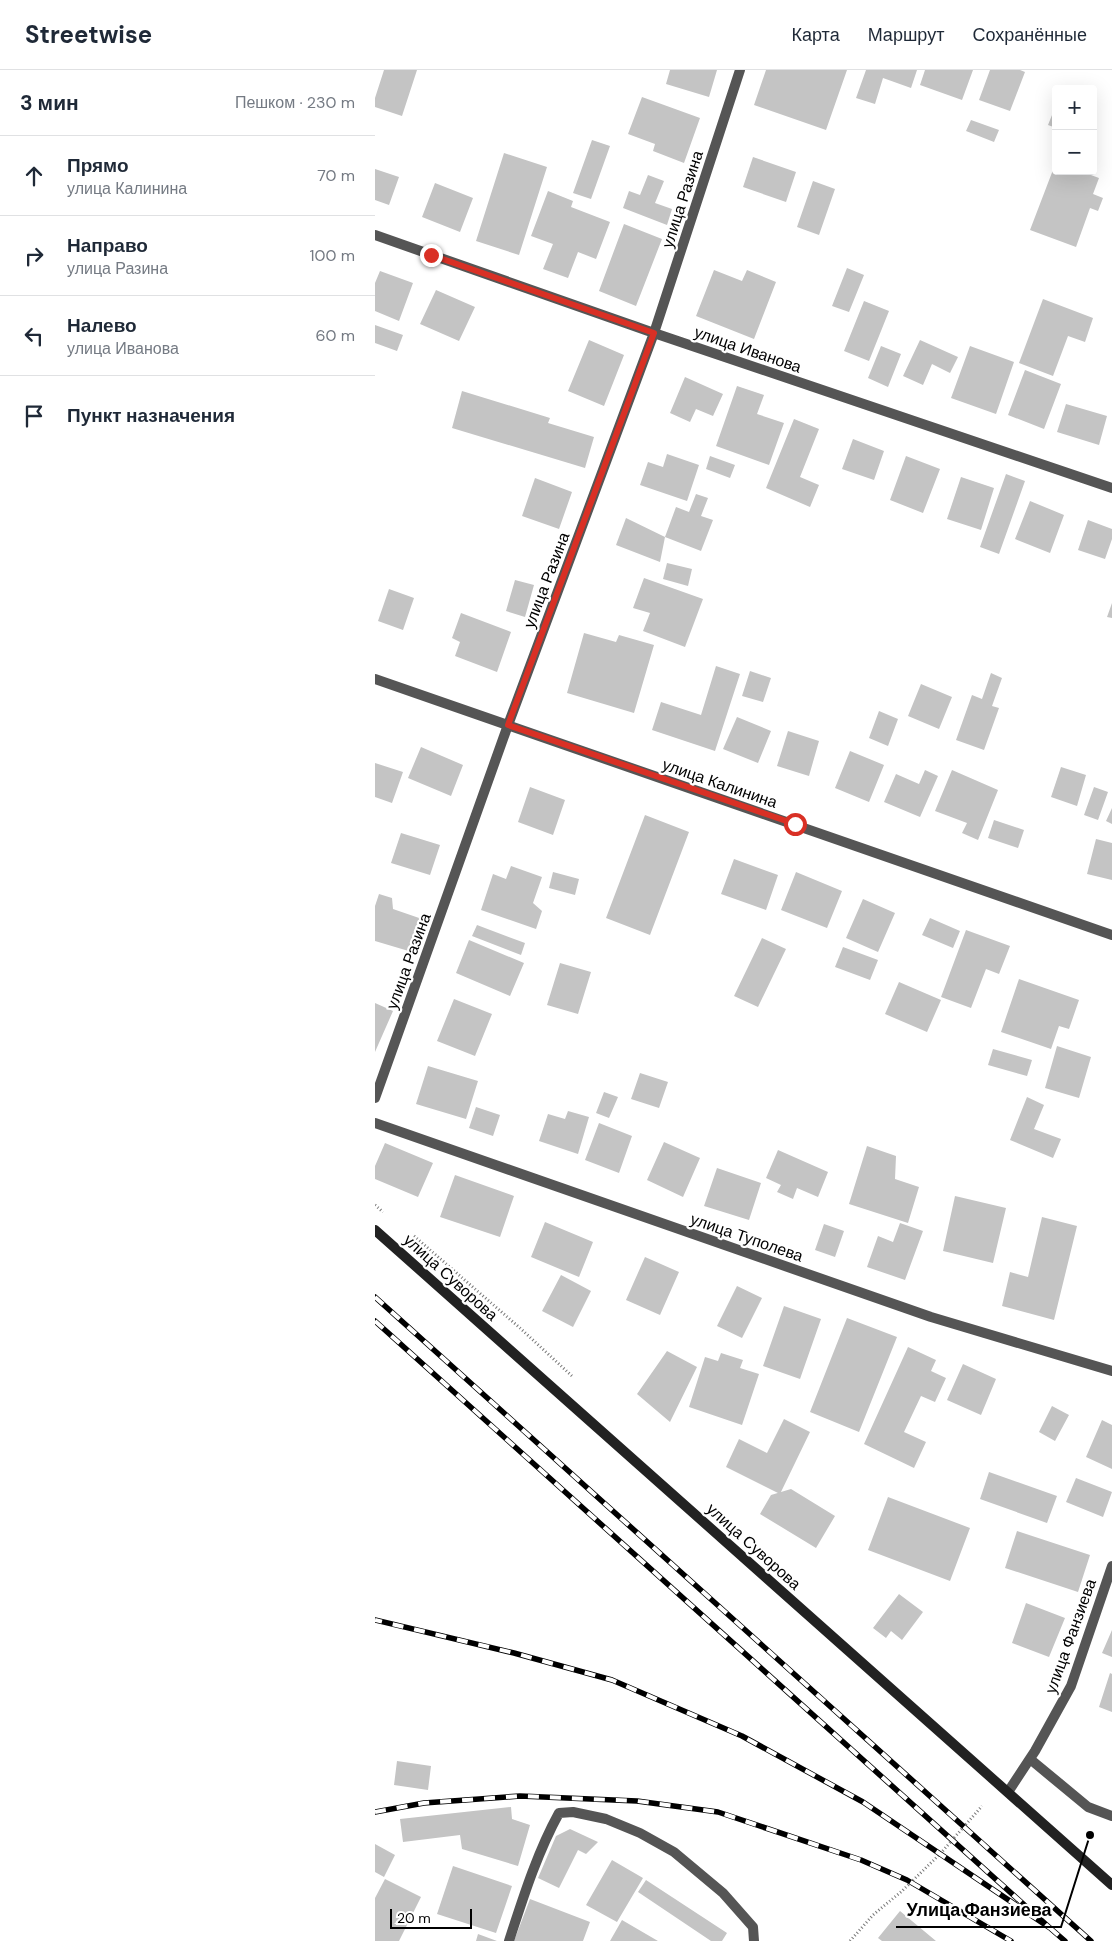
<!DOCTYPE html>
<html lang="ru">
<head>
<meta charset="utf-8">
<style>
  body { margin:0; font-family:"DM Sans",sans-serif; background:#f6f6f7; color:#1f2937 }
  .controls { position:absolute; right:15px; top:15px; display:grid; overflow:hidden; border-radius:5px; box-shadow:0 5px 20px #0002 }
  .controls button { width:45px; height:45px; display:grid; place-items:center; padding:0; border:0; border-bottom:1px solid #e0e1e3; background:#fff; color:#1f2937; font:25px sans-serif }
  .scale { position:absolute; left:15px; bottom:12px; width:82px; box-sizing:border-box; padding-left:5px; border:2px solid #000; border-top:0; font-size:14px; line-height:18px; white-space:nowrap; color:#000; -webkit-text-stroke:4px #fff; paint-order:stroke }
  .stop { position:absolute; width:15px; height:15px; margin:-11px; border:4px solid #d93025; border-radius:50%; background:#fff }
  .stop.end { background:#d93025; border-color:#fff; box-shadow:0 1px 5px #0008 }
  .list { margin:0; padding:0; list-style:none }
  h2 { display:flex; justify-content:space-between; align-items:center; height:65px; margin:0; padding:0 20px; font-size:21px }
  h2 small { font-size:16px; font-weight:400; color:#747a83 }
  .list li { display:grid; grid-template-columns:32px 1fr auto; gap:15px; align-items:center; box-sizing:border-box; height:80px; padding:0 20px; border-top:1px solid #e0e1e3 }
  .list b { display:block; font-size:19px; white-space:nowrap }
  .list p { margin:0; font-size:16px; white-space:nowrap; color:#747a83 }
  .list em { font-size:16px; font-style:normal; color:#747a83 }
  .icon { flex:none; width:28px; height:28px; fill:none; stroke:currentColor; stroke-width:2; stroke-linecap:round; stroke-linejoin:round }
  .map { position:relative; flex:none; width:737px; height:1871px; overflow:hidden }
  header { display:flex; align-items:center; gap:30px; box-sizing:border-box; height:70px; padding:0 25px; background:#fff; border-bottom:1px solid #e0e1e3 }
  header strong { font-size:24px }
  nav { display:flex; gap:28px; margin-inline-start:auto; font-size:18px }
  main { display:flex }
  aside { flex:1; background:#fff }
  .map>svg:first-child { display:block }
  .building { fill:#c4c4c4 }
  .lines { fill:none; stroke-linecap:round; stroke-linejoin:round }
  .path { stroke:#777; stroke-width:3; stroke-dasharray:1 2.5; stroke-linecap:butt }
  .minor { stroke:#555; stroke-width:10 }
  .tertiary { stroke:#555; stroke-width:10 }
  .secondary { stroke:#222; stroke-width:10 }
  .rail-casing { stroke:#000; stroke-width:5.5 }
  .rail { stroke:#fff; stroke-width:4; stroke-dasharray:11; stroke-linecap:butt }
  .route { stroke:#d93025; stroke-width:6 }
  .labels { text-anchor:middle; stroke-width:4.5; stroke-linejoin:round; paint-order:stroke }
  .street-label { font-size:16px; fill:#000; stroke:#fff }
  .leader { fill:none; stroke:#000; stroke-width:2 }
  .callout-dot { fill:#000; stroke:#fff; stroke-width:2 }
  .callout-label { font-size:18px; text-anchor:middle; font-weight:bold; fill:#000; stroke:#fff; stroke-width:4.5; stroke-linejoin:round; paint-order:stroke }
</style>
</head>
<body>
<header>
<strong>Streetwise</strong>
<nav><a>Карта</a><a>Маршрут</a><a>Сохранённые</a></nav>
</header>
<main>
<aside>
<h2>3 мин<small>Пешком · 230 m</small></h2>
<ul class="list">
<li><svg class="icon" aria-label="ahead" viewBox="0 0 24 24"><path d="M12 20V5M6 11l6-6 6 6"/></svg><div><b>Прямо</b><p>улица Калинина</p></div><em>70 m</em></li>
<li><svg class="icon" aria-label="right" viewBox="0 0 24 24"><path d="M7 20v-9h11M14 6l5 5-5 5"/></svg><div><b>Направо</b><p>улица Разина</p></div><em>100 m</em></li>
<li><svg class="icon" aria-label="left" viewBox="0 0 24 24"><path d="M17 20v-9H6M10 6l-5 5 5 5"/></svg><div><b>Налево</b><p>улица Иванова</p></div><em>60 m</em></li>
<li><svg class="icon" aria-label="arrive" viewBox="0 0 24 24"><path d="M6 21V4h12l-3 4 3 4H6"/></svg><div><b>Пункт назначения</b></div></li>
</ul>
</aside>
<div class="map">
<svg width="737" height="1871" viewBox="0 0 737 1871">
  <rect width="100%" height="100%" fill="#fff"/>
  <path class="building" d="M 9,0 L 42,0 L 27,46 L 0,37 L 0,28 Z
    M 295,0 L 342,0 L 334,27 L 291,14 Z
    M 391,0 L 472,0 L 451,60 L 379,35 Z
    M 491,0 L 542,0 L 536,18 L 508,8 L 500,34 L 481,28 Z
    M 550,0 L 598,0 L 587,30 L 545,15 Z
    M 615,0 L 645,0 L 650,2 L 635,41 L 604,30 Z
    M 267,27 L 325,48 L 309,93 L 278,81 L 280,74 L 253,64 Z
    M 681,35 L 681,58 L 673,55 Z
    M 596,50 L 624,60 L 619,72 L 591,61 Z
    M 217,70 L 235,76 L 216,129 L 198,123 Z
    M 129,83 L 172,97 L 144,185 L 101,171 Z
    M 378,87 L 421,102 L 411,132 L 368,117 Z
    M 681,92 L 681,101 L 705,101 L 724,108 L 718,124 L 728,128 L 723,141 L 715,138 L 701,177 L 655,160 Z
    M 0,99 L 24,107 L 14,135 L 0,130 Z
    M 273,105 L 289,111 L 280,133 L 297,139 L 292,155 L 248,138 L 254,121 L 265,125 Z
    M 438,111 L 460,119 L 444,165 L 422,157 Z
    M 60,113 L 98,128 L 85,162 L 47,147 Z
    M 173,121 L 198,131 L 196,137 L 235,152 L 221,189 L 203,182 L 193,208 L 168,199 L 178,174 L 156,166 Z
    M 249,154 L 287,169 L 261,236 L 224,221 Z
    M 472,198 L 489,205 L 474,242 L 457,236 Z
    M 339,200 L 367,211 L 372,200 L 401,212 L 379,269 L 321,246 Z
    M 5,201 L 38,213 L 24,251 L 0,241 L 0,213 Z
    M 61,220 L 100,237 L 84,271 L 45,254 Z
    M 668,229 L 718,248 L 710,272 L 693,266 L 678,306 L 644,293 Z
    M 489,231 L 514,241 L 494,291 L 469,281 Z
    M 0,255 L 28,265 L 22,281 L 0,273 Z
    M 214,270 L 249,285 L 229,336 L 193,321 Z
    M 545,270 L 583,287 L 575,303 L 557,294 L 548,315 L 528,306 Z
    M 506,276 L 526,284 L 513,317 L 493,308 Z
    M 595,276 L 639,292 L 621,344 L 576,328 Z
    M 650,300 L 686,314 L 669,359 L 633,345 Z
    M 310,307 L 348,324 L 338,346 L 321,339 L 315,352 L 295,343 Z
    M 362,316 L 389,325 L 382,344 L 409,353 L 394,395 L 341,376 Z
    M 87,321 L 175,348 L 173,353 L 219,367 L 210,398 L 77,358 Z
    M 691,334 L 732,346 L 724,375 L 682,362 Z
    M 419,349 L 444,359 L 425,407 L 444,415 L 435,437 L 391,418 Z
    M 478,369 L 509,381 L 499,410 L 467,399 Z
    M 292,384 L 324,395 L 312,431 L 265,415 L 273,392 L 288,397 Z
    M 335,386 L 360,395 L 355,408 L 331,399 Z
    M 531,386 L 565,399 L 548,443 L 515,430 Z
    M 631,404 L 650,411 L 624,484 L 605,477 Z
    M 586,407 L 619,418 L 606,460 L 572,449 Z
    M 160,408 L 197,422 L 184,459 L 147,446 Z
    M 321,424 L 333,428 L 326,446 L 338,450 L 326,481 L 290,467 L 301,437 L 314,442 Z
    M 655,431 L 689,445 L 675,483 L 640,469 Z
    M 251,448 L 290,467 L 285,492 L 241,475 Z
    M 713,450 L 737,459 L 737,469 L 730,489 L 703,480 Z
    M 292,493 L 317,499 L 313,516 L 288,509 Z
    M 269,508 L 328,529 L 310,577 L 268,561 L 275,543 L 258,538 Z
    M 140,510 L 159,515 L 150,547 L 131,541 Z
    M 14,519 L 39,528 L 28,560 L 3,551 Z
    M 737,533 L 737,548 L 732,547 Z
    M 86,543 L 136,562 L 122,602 L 80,586 L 85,572 L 77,568 Z
    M 209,563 L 241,572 L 244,565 L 279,575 L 259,643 L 192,623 Z
    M 341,596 L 365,604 L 340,681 L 277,660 L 286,632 L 326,645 Z
    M 375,601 L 396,608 L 388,632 L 367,626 Z
    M 616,603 L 627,608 L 617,636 L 624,638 L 609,680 L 581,670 L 597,625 L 607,629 Z
    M 546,614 L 577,627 L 564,659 L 533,646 Z
    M 504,641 L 523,649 L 513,676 L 494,668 Z
    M 362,647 L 396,661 L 383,693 L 348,679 Z
    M 413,661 L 444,671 L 434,706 L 402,696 Z
    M 46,677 L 88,695 L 76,726 L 33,708 Z
    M 475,681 L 509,695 L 494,732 L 460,718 Z
    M 0,693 L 28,702 L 17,733 L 0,727 Z
    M 686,697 L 711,705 L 702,736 L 676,727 Z
    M 550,700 L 563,706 L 545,747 L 509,732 L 521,704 L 544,714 Z
    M 577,700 L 623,720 L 603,770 L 587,763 L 592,753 L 560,741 Z
    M 155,717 L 190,730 L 178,765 L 143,752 Z
    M 719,717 L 733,722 L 723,750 L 709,745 Z
    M 737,738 L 737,754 L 731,751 Z
    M 270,745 L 314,762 L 275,865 L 231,848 Z
    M 619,750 L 649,760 L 643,778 L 613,768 Z
    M 26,763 L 65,775 L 55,805 L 16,793 Z
    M 721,769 L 737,773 L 737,810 L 712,804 Z
    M 359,789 L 403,805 L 391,840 L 346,824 Z
    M 136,796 L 167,807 L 158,833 L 167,841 L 161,859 L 106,840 L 118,804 L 131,809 Z
    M 178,802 L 204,809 L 200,825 L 174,818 Z
    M 421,802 L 467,821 L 452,858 L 406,840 Z
    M 4,824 L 17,828 L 18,839 L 47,849 L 37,882 L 0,871 L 0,836 Z
    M 488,829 L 520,843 L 503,882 L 471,868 Z
    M 555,848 L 585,861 L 578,878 L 547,865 Z
    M 102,855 L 150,873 L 146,885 L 97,866 Z
    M 591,860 L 635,876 L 624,904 L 611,899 L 596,938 L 566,927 Z
    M 387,868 L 411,879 L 383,937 L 359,926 Z
    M 94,870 L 149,893 L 135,926 L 81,903 Z
    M 468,877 L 503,890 L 495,910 L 460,897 Z
    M 185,893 L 216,902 L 203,944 L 172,935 Z
    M 644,909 L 704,930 L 694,959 L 684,956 L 676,979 L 626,962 Z
    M 524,912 L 566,930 L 552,962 L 510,944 Z
    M 79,929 L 117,944 L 100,986 L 62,971 Z
    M 0,933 L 18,941 L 0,982 Z
    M 682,976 L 716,987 L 704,1028 L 670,1018 Z
    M 618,979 L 657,990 L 652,1006 L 613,995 Z
    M 53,996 L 103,1011 L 91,1049 L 41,1034 Z
    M 265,1003 L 293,1012 L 284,1038 L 256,1029 Z
    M 229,1022 L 243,1027 L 234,1048 L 221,1043 Z
    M 652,1027 L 669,1035 L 659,1059 L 686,1069 L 678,1088 L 635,1070 Z
    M 101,1037 L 125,1045 L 118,1066 L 94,1058 Z
    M 193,1041 L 214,1047 L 203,1084 L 164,1071 L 173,1044 L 190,1049 Z
    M 224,1053 L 257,1066 L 244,1103 L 210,1090 Z
    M 289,1072 L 325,1088 L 308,1127 L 272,1110 Z
    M 10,1073 L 58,1093 L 43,1127 L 0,1109 L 0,1096 Z
    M 492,1076 L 521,1086 L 520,1109 L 544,1117 L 533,1153 L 474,1134 Z
    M 403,1080 L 453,1102 L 443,1127 L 422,1118 L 418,1129 L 402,1122 L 406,1115 L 391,1108 Z
    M 342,1098 L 386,1113 L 374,1150 L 329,1136 Z
    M 80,1105 L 139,1126 L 125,1167 L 65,1147 Z
    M 580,1126 L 631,1138 L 618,1193 L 568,1181 Z
    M 667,1147 L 702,1156 L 679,1250 L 627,1236 L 635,1202 L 653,1207 Z
    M 170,1152 L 218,1172 L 204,1207 L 156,1187 Z
    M 525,1153 L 548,1161 L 530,1210 L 492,1197 L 503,1166 L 518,1172 Z
    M 449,1154 L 469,1161 L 460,1187 L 440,1180 Z
    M 270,1187 L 304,1202 L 285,1245 L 251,1230 Z
    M 186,1205 L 216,1221 L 198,1257 L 167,1241 Z
    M 362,1216 L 387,1228 L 367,1268 L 342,1256 Z
    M 409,1236 L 446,1249 L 425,1309 L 388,1296 Z
    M 472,1248 L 522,1267 L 484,1362 L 435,1342 Z
    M 533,1277 L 561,1290 L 556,1301 L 571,1308 L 560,1332 L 546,1326 L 529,1362 L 551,1372 L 539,1398 L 489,1374 Z
    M 292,1281 L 322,1297 L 295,1352 L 262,1324 Z
    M 346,1283 L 368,1290 L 365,1298 L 384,1304 L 367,1355 L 314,1337 L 330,1287 L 343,1291 Z
    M 588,1294 L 621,1309 L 606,1345 L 572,1330 Z
    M 677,1336 L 694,1345 L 680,1371 L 664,1362 Z
    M 409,1349 L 435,1362 L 405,1424 L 351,1397 L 364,1369 L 392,1383 Z
    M 727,1350 L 737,1355 L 737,1399 L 711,1387 Z
    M 614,1402 L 682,1426 L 672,1453 L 605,1429 Z
    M 701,1408 L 737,1422 L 728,1447 L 691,1432 Z
    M 416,1419 L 460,1446 L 441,1478 L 385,1444 L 396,1425 Z
    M 513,1427 L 595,1458 L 575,1511 L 493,1480 Z
    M 642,1461 L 715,1485 L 703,1522 L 630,1498 Z
    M 524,1524 L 548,1542 L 527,1570 L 516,1561 L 511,1568 L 498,1558 Z
    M 651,1533 L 690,1548 L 674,1587 L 637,1573 Z
    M 737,1560 L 737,1587 L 727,1583 Z
    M 735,1603 L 737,1604 L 737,1642 L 724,1637 Z
    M 22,1691 L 56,1696 L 53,1720 L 19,1715 Z
    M 136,1737 L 137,1749 L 155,1755 L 143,1796 L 87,1779 L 85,1765 L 28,1772 L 25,1749 Z
    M 195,1759 L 223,1772 L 211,1784 L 203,1780 L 184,1818 L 163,1808 L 181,1766 Z
    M 0,1774 L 20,1785 L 9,1807 L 0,1802 Z
    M 237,1790 L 268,1808 L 242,1852 L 211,1835 Z
    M 78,1796 L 137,1816 L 121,1863 L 62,1844 Z
    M 10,1809 L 46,1827 L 24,1871 L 0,1871 L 0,1828 Z
    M 271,1810 L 352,1863 L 347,1871 L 336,1871 L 263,1822 Z
    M 155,1829 L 215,1852 L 208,1871 L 139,1871 Z
    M 525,1841 L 561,1871 L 507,1871 L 503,1868 Z
    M 247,1850 L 283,1871 L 235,1871 Z
    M 103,1864 L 122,1871 L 101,1871 Z"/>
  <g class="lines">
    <path class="path" d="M 0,1135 L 8,1142
      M 39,1166 L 145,1258 L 197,1306
      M 475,1871 L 498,1845 L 527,1821 L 565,1784 L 607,1736"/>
    <path class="minor" d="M 0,165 L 279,263 L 737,418
      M 0,1028 L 133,655 L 279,263 L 365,0
      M 0,1053 L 556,1247 L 737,1301
      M 655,1689 L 713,1737 L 737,1746
      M 633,1722 L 660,1681 L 696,1616 L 737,1496
      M 134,1871 C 148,1828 162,1783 184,1743 L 198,1742 L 231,1749 L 265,1763 L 299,1782 L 348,1823 L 378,1857 L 379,1871"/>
    <path class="tertiary" d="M 0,609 L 737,865"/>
    <path class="secondary" d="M 0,1160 L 737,1815"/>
    <g class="rail-casing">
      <path id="rail" d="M 0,1227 L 716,1871
        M 0,1251 L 675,1858 L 488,1732 L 367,1666 L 237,1610 L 139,1583 L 0,1550
        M 0,1742 L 49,1733 L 145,1726 L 262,1731 L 343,1742 L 486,1790 L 532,1810 L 636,1871
        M 675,1858 L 690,1871"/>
    </g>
    <use href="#rail" class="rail"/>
  </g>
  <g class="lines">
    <path class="route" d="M 56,185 L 279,263 L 133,655 L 420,754"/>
  </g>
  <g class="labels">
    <g class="street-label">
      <text transform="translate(307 129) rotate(-72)" y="6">улица Разина</text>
      <text transform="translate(373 279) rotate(19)" y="6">улица Иванова</text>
      <text transform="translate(171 510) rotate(-69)" y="6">улица Разина</text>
      <text transform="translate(345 713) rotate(19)" y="6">улица Калинина</text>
      <text transform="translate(33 891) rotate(-70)" y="6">улица Разина</text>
      <text transform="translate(372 1167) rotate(19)" y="6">улица Туполева</text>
      <text transform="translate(76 1207) rotate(42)" y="6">улица Суворова</text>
      <text transform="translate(379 1476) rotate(42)" y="6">улица Суворова</text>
      <text transform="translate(695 1566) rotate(-70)" y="6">улица Фанзиева</text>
    </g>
  </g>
  <path class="leader" d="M715 1765L686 1857H521"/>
  <circle class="callout-dot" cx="715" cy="1765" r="5"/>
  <g class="callout-label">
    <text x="604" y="1846">Улица Фанзиева</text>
  </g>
</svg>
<div class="controls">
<button>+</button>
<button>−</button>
</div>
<div class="scale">20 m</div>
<div class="stop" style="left:420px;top:754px"></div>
<div class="stop end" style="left:56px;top:185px"></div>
</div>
</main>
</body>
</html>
